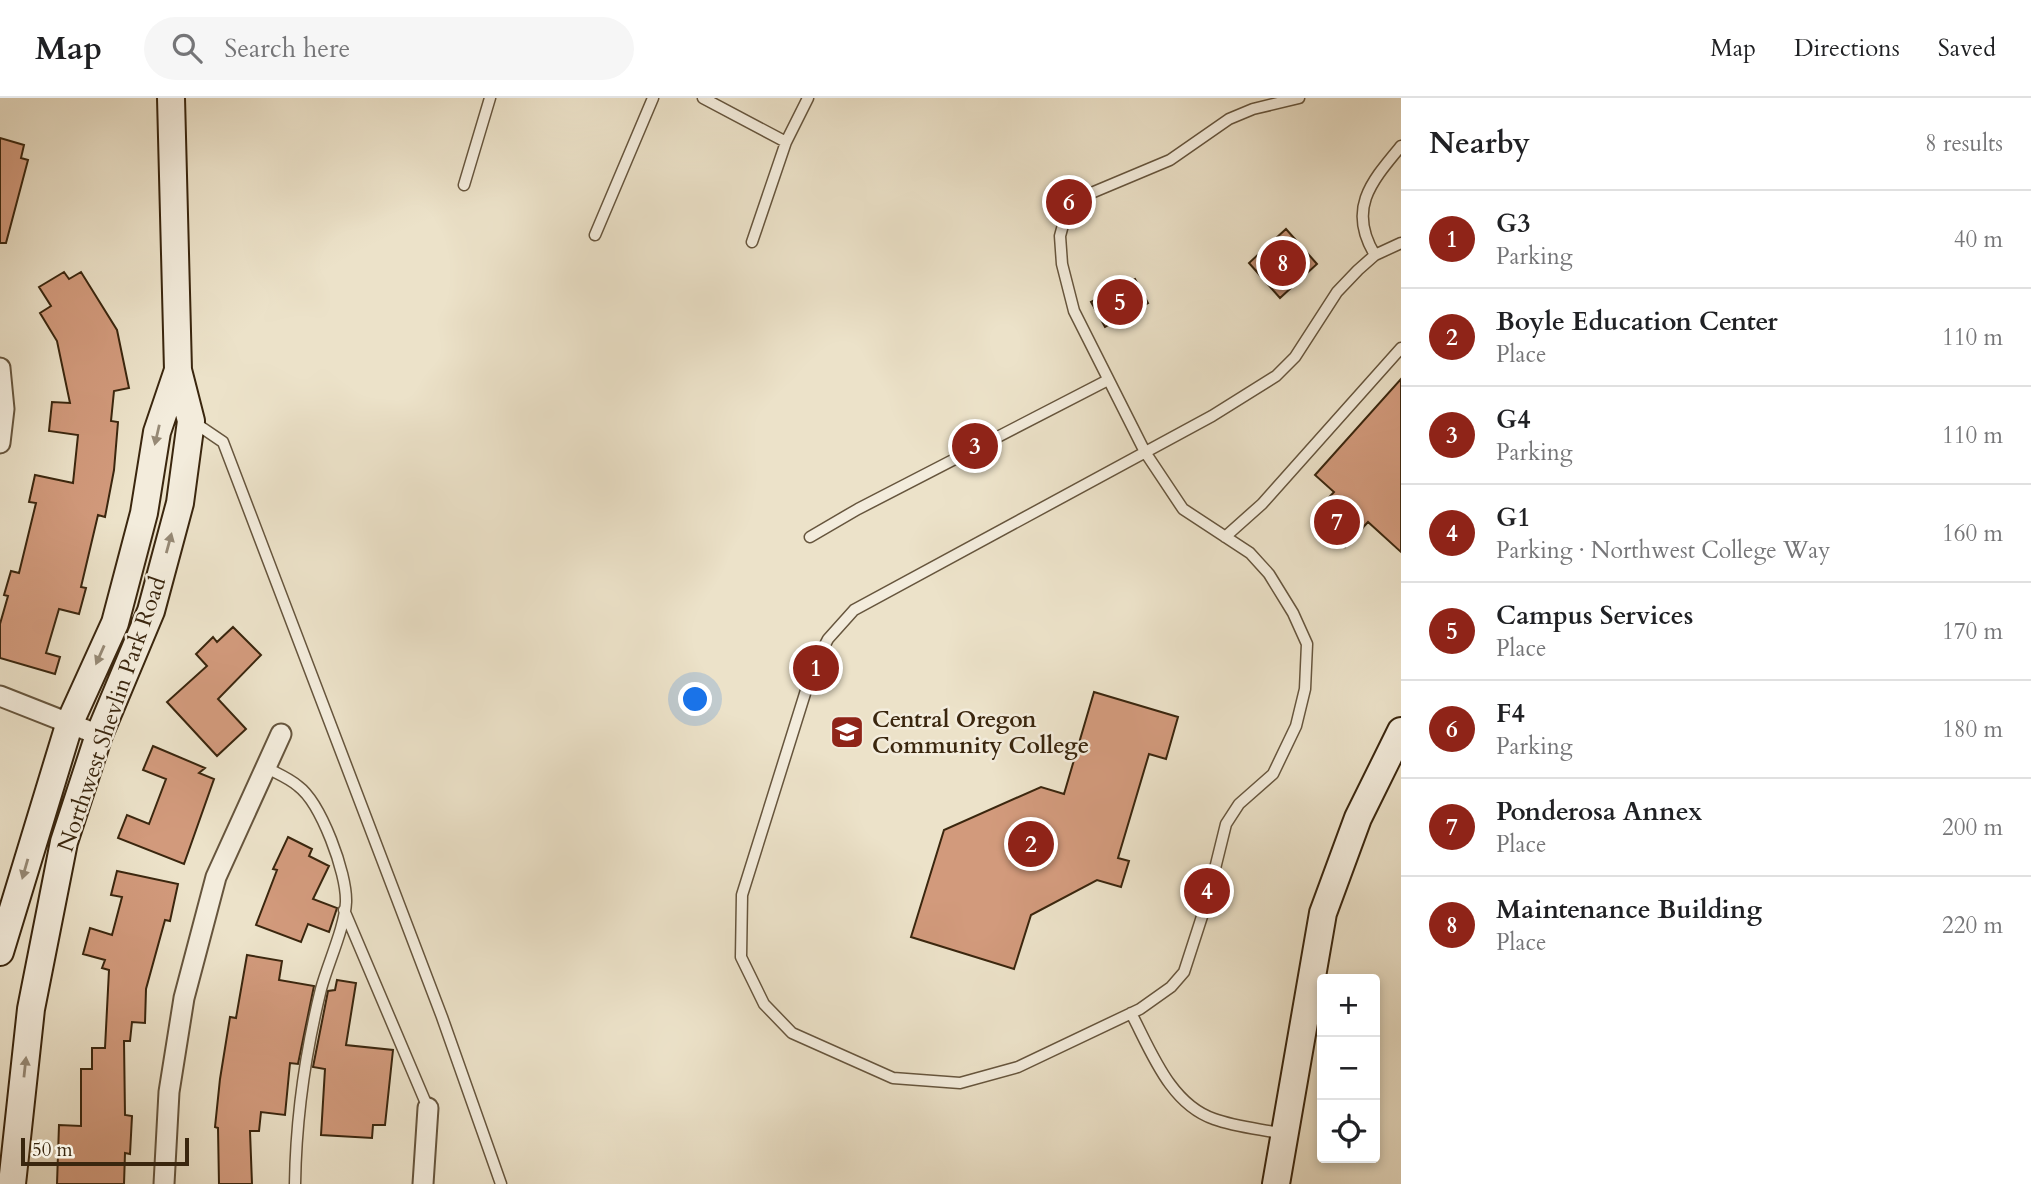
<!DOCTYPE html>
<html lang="en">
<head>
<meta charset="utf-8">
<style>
  body { margin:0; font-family:Cardo,serif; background:#f6f6f6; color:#202124 }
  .controls { position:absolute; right:21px; bottom:21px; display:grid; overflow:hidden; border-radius:7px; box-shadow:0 4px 10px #0003 }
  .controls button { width:63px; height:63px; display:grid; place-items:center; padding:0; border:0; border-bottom:2px solid #e0e0e0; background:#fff; color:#202124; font:35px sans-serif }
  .scale { position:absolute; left:21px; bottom:18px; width:168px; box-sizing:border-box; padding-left:7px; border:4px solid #3a260e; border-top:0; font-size:19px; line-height:24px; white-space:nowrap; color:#3a260e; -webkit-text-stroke:5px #f3ecdc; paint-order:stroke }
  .you { position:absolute; left:696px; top:602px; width:24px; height:24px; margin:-18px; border:5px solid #fff; border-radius:50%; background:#1a73e8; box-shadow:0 0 0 10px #1a73e833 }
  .badge { display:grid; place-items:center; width:46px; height:46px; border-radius:50%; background:#8f2418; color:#fff; font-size:23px; font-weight:700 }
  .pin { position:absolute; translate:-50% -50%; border:4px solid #fff; box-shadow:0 2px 7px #0006 }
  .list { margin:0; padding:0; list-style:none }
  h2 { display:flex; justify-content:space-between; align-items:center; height:91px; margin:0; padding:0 28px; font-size:30px }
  h2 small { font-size:23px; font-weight:400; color:#757577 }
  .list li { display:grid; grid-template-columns:46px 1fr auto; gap:21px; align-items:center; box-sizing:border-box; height:98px; padding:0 28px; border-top:2px solid #e0e0e0 }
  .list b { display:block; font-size:26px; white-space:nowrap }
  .list p { margin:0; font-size:23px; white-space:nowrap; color:#757577 }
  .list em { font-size:23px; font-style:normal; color:#757577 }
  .icon { flex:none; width:38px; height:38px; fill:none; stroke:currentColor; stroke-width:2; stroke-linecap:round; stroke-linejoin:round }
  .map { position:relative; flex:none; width:1401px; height:1086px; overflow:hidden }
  header { display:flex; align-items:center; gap:42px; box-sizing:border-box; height:98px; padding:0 35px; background:#fff; border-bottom:2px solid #e0e0e0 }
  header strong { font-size:33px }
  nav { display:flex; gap:38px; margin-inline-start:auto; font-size:24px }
  .search { width:490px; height:63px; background:#f6f6f6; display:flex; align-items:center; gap:18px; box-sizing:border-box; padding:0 24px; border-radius:38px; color:#757577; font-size:26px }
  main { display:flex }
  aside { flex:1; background:#fff }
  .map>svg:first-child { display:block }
  .building { fill:#d29a7c; stroke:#3a260e; stroke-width:2 }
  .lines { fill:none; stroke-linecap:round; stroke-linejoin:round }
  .lane-casing { stroke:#66553d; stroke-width:13 }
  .street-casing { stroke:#66553d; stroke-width:23 }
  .secondary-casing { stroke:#3a260e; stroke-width:30 }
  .lane { stroke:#f3ecdc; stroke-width:10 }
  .street { stroke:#f3ecdc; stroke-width:19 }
  .secondary { stroke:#f3ecdc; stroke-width:26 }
  .oneway { fill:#968975 }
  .labels { text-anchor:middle; stroke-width:5; stroke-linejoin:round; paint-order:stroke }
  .street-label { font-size:23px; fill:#3a260e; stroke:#f3ecdc }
  .poi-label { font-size:23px; font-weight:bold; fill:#3a260e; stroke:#f3ecdc; text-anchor:start }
</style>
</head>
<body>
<header>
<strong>Map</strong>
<div class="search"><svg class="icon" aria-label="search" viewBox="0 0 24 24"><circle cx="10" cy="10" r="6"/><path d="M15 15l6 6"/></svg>Search here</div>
<nav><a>Map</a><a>Directions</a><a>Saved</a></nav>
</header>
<main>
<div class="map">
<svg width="1401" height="1086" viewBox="0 0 1401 1086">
  <rect width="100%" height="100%" fill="#ece2c9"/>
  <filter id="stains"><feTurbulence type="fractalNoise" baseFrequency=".00286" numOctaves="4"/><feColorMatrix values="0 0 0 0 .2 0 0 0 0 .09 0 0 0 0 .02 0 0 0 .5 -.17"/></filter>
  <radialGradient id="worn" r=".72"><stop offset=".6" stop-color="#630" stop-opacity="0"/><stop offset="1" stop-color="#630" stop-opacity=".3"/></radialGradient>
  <path class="building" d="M 0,40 L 24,47 L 21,60 L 28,62 L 6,145 L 0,145 Z
    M 1286,131 L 1317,166 L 1280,200 L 1249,165 Z
    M 64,174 L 69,181 L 81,174 L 117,232 L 129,290 L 114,293 L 111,323 L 118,324 L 114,372 L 105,419 L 98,417 L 81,489 L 86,490 L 79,516 L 59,511 L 46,555 L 60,559 L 55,576 L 0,560 L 0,526 L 8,498 L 4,497 L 11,473 L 19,475 L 36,405 L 29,404 L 35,377 L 73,385 L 78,337 L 49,333 L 52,304 L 70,305 L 57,243 L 40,215 L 51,208 L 39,189 Z
    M 1135,181 L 1148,205 L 1105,229 L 1091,204 Z
    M 1401,281 L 1401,454 L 1368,424 L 1345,449 L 1312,418 L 1334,394 L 1315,377 Z
    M 233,529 L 261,557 L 218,601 L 246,631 L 217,658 L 167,604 L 207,568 L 196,556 L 213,539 L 217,544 Z
    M 1094,594 L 1178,619 L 1166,661 L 1149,656 L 1118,760 L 1129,763 L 1121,789 L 1097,782 L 1031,817 L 1014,871 L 911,839 L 944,732 L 1041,689 L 1064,696 Z
    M 153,648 L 205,670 L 199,675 L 214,681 L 184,766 L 118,740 L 127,717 L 149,726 L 166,681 L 143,672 Z
    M 288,739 L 312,751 L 309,758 L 329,768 L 313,801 L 337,810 L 329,834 L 308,826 L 301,844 L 256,827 L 277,772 L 273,771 Z
    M 117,773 L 178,786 L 170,823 L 165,822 L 146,891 L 145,925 L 132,924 L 130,943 L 124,943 L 125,1017 L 132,1018 L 130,1056 L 125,1055 L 124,1086 L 57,1086 L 59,1027 L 81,1028 L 81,971 L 92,971 L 92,950 L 105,950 L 109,872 L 102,870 L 105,862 L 83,856 L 90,830 L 112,837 L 122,799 L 111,797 Z
    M 247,857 L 282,863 L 279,882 L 314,888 L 298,966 L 290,965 L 285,1017 L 261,1014 L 259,1033 L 250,1033 L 252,1086 L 219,1086 L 218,1030 L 215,1029 L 220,981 L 230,919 L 236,920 Z
    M 337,882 L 356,885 L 346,947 L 393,952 L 385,1027 L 373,1027 L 372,1040 L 321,1037 L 325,971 L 313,969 L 328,893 L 335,892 Z"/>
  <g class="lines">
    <g class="lane-casing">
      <path id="lane" d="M 703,0 L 786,44 L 752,144
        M 1299,0 L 1253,11 L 1229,21 L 1170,62 L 1077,101 L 1066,116 L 1060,138 L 1062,166 L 1074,213 L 1145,354 L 1183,411 L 1250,455 L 1269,476 L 1293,515 L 1307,546 L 1305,591 L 1296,628 L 1273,676 L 1239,706 L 1226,726 L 1207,803 L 1184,874 L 1171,889 L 1140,911 L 1018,969 L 960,985 L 893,980 L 792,935 L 764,906 L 741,859 L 742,797 L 813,570 L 828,541 L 854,512 L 1212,318 L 1276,278 L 1295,259 L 1337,194 L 1358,172 L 1375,157 L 1401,145
        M 786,44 L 808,0
        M 464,87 L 490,0
        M 595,137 L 653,0
        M 1375,157 C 1347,111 1371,84 1401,48
        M 195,325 L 223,344 L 442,919 L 501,1086
        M 810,439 L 858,411 L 1108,282
        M 1225,439 L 1262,406 L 1401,250
        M 265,669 C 276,675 289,680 298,688 C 321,705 347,775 346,804 C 345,829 328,865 321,891 C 305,956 296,1019 295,1086
        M 344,812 L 428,1010
        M 1131,915 C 1151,953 1170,1006 1214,1021 C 1236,1029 1261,1031 1284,1036"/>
    </g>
    <g class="street-casing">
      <path id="street" d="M 0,270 L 4,311 L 0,345
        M 0,598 L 99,637
        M 164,1086 L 169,994 L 184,900 L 216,779 L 281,636
        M 423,1086 L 428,1010"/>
    </g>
    <g class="secondary-casing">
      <path id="secondary" d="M 0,854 L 70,624 L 115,525 L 144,415 L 157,334 L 178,272
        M 12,1086 L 31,911 L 64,744 L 99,637 L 151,513 L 180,405 L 191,323 L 178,272 L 171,0
        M 1276,1086 L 1323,815 L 1358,720 L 1401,633"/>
    </g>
    <use href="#lane" class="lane"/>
    <use href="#street" class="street"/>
    <use href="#secondary" class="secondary"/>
  </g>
  <defs><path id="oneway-solid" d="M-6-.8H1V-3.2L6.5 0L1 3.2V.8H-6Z" transform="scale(1.75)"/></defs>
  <g class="oneway">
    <use href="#oneway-solid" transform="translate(157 337) rotate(103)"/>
    <use href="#oneway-solid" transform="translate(169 445) rotate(-75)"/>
    <use href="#oneway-solid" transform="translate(100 557) rotate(114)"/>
    <use href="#oneway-solid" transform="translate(25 771) rotate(106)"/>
    <use href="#oneway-solid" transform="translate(25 969) rotate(-84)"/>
  </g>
  <defs>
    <g id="university-square" transform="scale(1.75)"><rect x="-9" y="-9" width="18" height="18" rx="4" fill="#8f2418" stroke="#f3ecdc"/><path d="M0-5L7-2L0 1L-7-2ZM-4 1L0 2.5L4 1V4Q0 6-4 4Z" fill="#fff"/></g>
  </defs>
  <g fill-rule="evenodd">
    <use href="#university-square" x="847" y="634"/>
  </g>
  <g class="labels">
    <g class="street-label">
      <text transform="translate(111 616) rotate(-71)" y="8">Northwest Shevlin Park Road</text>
    </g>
    <g class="poi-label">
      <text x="872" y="629">Central Oregon<tspan x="872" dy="26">Community College</tspan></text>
    </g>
  </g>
  <rect width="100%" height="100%" filter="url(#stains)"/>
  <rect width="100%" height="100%" fill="url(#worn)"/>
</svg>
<div class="controls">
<button>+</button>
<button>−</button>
<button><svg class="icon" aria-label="locate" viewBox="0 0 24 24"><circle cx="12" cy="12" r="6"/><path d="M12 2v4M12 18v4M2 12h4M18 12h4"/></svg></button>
</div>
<div class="scale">50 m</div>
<div class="you"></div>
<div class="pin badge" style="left:816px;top:570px">1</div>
<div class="pin badge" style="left:1031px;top:746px">2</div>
<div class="pin badge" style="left:975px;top:348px">3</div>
<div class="pin badge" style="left:1207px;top:793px">4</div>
<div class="pin badge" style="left:1120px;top:204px">5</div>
<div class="pin badge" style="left:1069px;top:104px">6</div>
<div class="pin badge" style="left:1337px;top:424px">7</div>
<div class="pin badge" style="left:1283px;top:165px">8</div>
</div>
<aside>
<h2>Nearby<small>8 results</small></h2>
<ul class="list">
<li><span class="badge">1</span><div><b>G3</b><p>Parking</p></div><em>40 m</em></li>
<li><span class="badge">2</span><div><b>Boyle Education Center</b><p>Place</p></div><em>110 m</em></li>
<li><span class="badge">3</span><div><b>G4</b><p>Parking</p></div><em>110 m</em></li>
<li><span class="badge">4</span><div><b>G1</b><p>Parking · Northwest College Way</p></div><em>160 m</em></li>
<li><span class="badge">5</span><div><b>Campus Services</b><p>Place</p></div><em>170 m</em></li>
<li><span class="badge">6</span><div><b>F4</b><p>Parking</p></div><em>180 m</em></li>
<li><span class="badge">7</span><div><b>Ponderosa Annex</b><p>Place</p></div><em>200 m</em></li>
<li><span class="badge">8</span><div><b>Maintenance Building</b><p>Place</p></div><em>220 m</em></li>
</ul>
</aside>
</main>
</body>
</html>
